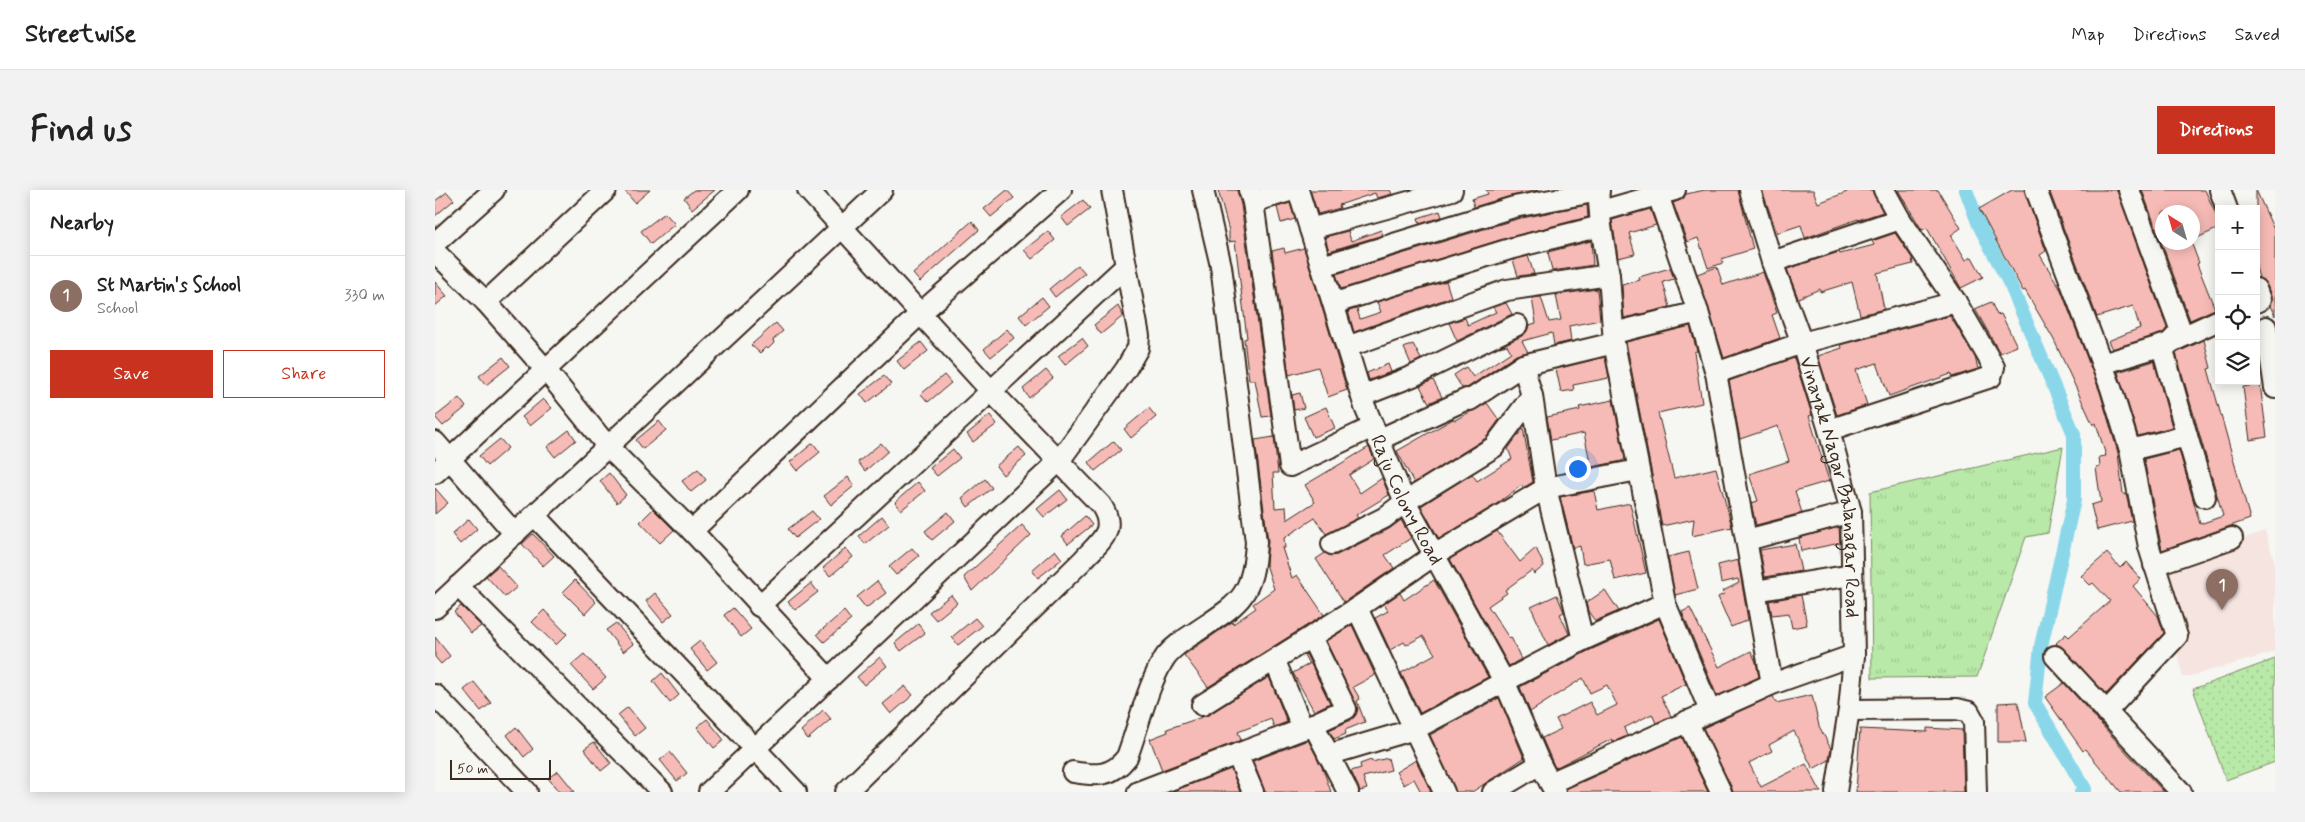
<!DOCTYPE html>
<html lang="en">
<head>
<meta charset="utf-8">
<style>
  body { margin:0; font-family:Mynerve,sans-serif; background:#f2f2f2; color:#222 }
  .controls { position:absolute; right:15px; top:15px; display:grid; overflow:hidden; border-radius:0px; box-shadow:0 2px 12px #0003 }
  .controls button { width:45px; height:45px; display:grid; place-items:center; padding:0; border:0; border-bottom:1px solid #e0e0e0; background:#fff; color:#222; font:25px sans-serif }
  .compass { position:absolute; left:1720px; top:15px; width:45px; height:45px; border-radius:50%; background:#fff; box-shadow:0 2px 12px #0003; rotate:323deg }
  .scale { position:absolute; left:15px; bottom:12px; width:101px; box-sizing:border-box; padding-left:5px; border:2px solid #3b2a1e; border-top:0; font-size:14px; line-height:18px; white-space:nowrap; color:#3b2a1e; -webkit-text-stroke:4px #f6f6f2; paint-order:stroke }
  .you { position:absolute; left:1142px; top:278px; width:18px; height:18px; margin:-12px; border:4px solid #fff; border-radius:50%; background:#1a73e8; box-shadow:0 0 0 8px #1a73e833 }
  .badge { display:grid; place-items:center; width:32px; height:32px; border-radius:50%; background:#c8321e; color:#fff; font-size:16px; font-weight:700 }
  .pin { position:absolute; translate:-50% -41px; filter:drop-shadow(0 1px 2px #0008) }
  .pin::after { content:''; position:absolute; top:26px; width:18px; height:15px; background:inherit; clip-path:polygon(0 0,100% 0,50% 100%) }
  .list { margin:0; padding:0; list-style:none }
  h2 { display:flex; justify-content:space-between; align-items:center; height:65px; margin:0; padding:0 20px; font-size:21px }
  h2 small { font-size:16px; font-weight:400; color:#767676 }
  .list li { display:grid; grid-template-columns:32px 1fr auto; gap:15px; align-items:center; box-sizing:border-box; height:80px; padding:0 20px; border-top:1px solid #e0e0e0 }
  .list b { display:block; font-size:19px; white-space:nowrap }
  .list p { margin:0; font-size:16px; white-space:nowrap; color:#767676 }
  .list em { font-size:16px; font-style:normal; color:#767676 }
  .actions { display:flex; gap:10px; padding:15px 20px }
  .actions a { flex:1; padding:11px 0; border:1px solid #c8321e; border-radius:0px; text-align:center; font-size:18px; color:#c8321e }
  .actions .main { background:#c8321e; color:#fff }
  .icon { flex:none; width:28px; height:28px; fill:none; stroke:currentColor; stroke-width:2; stroke-linecap:round; stroke-linejoin:round }
  .map { position:relative; flex:none; width:1840px; height:602px; overflow:hidden; border-radius:0px }
  header { display:flex; align-items:center; gap:30px; box-sizing:border-box; height:70px; padding:0 25px; background:#fff; border-bottom:1px solid #e0e0e0 }
  header strong { font-size:24px }
  nav { display:flex; gap:28px; margin-inline-start:auto; font-size:18px }
  .intro { display:flex; align-items:center; justify-content:space-between; box-sizing:border-box; height:120px; padding:0 30px }
  h1 { margin:0; font-size:35px }
  .button { padding:12px 22px; border-radius:0px; background:#c8321e; color:#fff; font-size:18px; font-weight:700 }
  main { display:flex; gap:30px; padding:0 30px }
  aside { flex:1; background:#fff; border-radius:0px; box-shadow:0 2px 12px #0003 }
  .map>svg:first-child { display:block }
  .built { fill:#f6e4e0 }
  .grass { fill:url(#grass-tufts); stroke:#7a8a63 }
  .park { fill:url(#park-dots); stroke:#7a8a63 }
  .lines { fill:none; stroke-linecap:round; stroke-linejoin:round }
  .canal { stroke:#8bd7ea; stroke-width:14 }
  .building { fill:#f7bbb7; stroke:#3b2a1e }
  .minor-casing { stroke:#3b2a1e; stroke-width:24 }
  .minor { stroke:#f6f6f2; stroke-width:20 }
  .labels { text-anchor:middle; stroke-width:4; stroke-linejoin:round; paint-order:stroke }
  .street-label { font-size:20px; fill:#3b2a1e; stroke:#f6f6f2 }
</style>
</head>
<body>
<header>
<strong>Streetwise</strong>
<nav><a>Map</a><a>Directions</a><a>Saved</a></nav>
</header>
<div class="intro"><h1>Find us</h1><a class="button">Directions</a></div>
<main>
<aside>
<h2>Nearby<small></small></h2>
<ul class="list">
<li><span class="badge" style="background:#8d6e63">1</span><div><b>St Martin's School</b><p>School</p></div><em>330 m</em></li>
</ul>
<div class="actions"><a class="main">Save</a><a>Share</a></div>
</aside>
<div class="map">
<svg width="1840" height="602" viewBox="0 0 1840 602">
  <defs>
    <pattern id="grass-tufts" width="24" height="20" patternUnits="userSpaceOnUse" patternTransform="scale(1.25)"><rect width="24" height="20" fill="#b9e9a8"/><path d="M3 7l-1-3M5 7V3M7 7l1-3M15 17l-1-3M17 17v-4M19 17l1-3" fill="none" stroke="#a0c890"/></pattern>
    <pattern id="park-dots" width="8" height="8" patternUnits="userSpaceOnUse" patternTransform="scale(1.25)"><rect width="8" height="8" fill="#b9e9a8"/><path d="M2 2h.1M6 6h.1" fill="none" stroke="#a0c890" stroke-width="1.8" stroke-linecap="round"/></pattern>
  </defs>
  <rect width="100%" height="100%" fill="#f6f6f2"/>
  <filter id="ink" filterUnits="userSpaceOnUse"><feTurbulence type="fractalNoise" baseFrequency=".02" numOctaves="2"/><feDisplacementMap in="SourceGraphic" scale="10" xChannelSelector="R" yChannelSelector="G"/><feConvolveMatrix kernelMatrix="1 2 1 2 8 2 1 2 1" color-interpolation-filters="sRGB"/></filter>
  <g filter="url(#ink)">
    <path class="built" d="M 1830,341 L 1840,373 L 1840,462 L 1748,488 L 1725,378 Z"/>
    <path class="grass" d="M 1628,257 L 1613,343 L 1591,347 L 1542,487 L 1437,488 L 1435,302 Z"/>
    <path class="park" d="M 1840,469 L 1840,572 L 1791,590 L 1758,499 Z"/>
    <g class="lines">
      <path class="canal" d="M 1531,0 L 1544,35 L 1576,96 L 1639,244 L 1639,310 L 1606,456 L 1600,513 L 1650,599 L 1646,602"/>
    </g>
    <path class="building" d="M 189,0 L 215,0 L 200,13 Z
      M 259,0 L 280,0 L 257,19 L 249,8 Z
      M 572,0 L 579,8 L 556,27 L 549,19 Z
      M 783,0 L 802,0 L 806,15 L 836,226 L 827,227 L 820,190 L 814,190 L 809,149 L 812,148 L 800,51 L 794,52 L 794,41 Z
      M 875,0 L 955,0 L 957,4 L 942,8 L 940,3 L 904,15 L 905,18 L 883,24 Z
      M 1051,0 L 1105,0 L 1076,6 L 1039,17 L 1037,9 L 1053,4 Z
      M 1270,0 L 1303,0 L 1318,59 L 1286,69 L 1288,73 L 1273,78 L 1263,48 L 1252,52 L 1238,13 L 1248,9 L 1251,4 Z
      M 1327,0 L 1378,0 L 1383,13 L 1412,2 L 1411,0 L 1437,0 L 1448,22 L 1423,30 L 1423,29 L 1370,48 L 1366,35 L 1342,43 Z
      M 1463,0 L 1503,0 L 1526,38 L 1516,45 L 1531,70 L 1537,67 L 1548,87 L 1526,98 L 1492,38 L 1487,40 Z
      M 1577,0 L 1589,0 L 1611,61 L 1605,65 L 1626,100 L 1665,202 L 1683,263 L 1688,304 L 1691,304 L 1697,331 L 1662,340 L 1656,315 L 1666,312 L 1661,278 L 1665,277 L 1664,267 L 1671,266 L 1661,233 L 1658,235 L 1619,150 L 1590,100 L 1588,101 L 1544,19 Z
      M 1614,0 L 1682,0 L 1732,138 L 1728,143 L 1677,159 L 1673,151 L 1705,138 L 1698,116 L 1662,127 Z
      M 1707,0 L 1770,0 L 1784,32 L 1784,38 L 1762,48 L 1758,37 L 1758,22 L 1728,22 L 1728,52 L 1756,52 L 1764,73 L 1762,74 L 1780,119 L 1755,130 Z
      M 1821,0 L 1840,42 L 1840,126 L 1835,116 L 1836,106 L 1832,95 L 1824,88 L 1821,77 Z
      M 12,2 L 19,10 L 0,26 L 0,11 Z
      M 648,10 L 655,19 L 633,36 L 626,27 Z
      M 855,13 L 860,29 L 846,33 L 842,17 Z
      M 1152,15 L 1153,27 L 1075,47 L 906,99 L 901,84 L 1082,29 Z
      M 1215,19 L 1221,35 L 1194,43 L 1200,64 L 1183,68 L 1177,30 Z
      M 1005,21 L 1007,27 L 985,34 L 983,28 Z
      M 230,23 L 240,34 L 216,54 L 206,41 Z
      M 537,31 L 544,40 L 485,92 L 478,84 Z
      M 946,40 L 948,45 L 894,61 L 890,47 L 913,41 L 916,51 Z
      M 613,41 L 620,50 L 597,69 L 589,60 Z
      M 1460,43 L 1477,68 L 1478,74 L 1442,83 L 1449,119 L 1425,125 L 1417,92 L 1385,102 L 1385,99 L 1363,108 L 1352,79 L 1404,62 L 1405,64 L 1439,55 L 1437,51 Z
      M 1156,51 L 1158,75 L 1117,81 L 1113,62 Z
      M 849,58 L 850,63 L 869,58 L 912,200 L 893,207 L 883,177 L 854,185 L 837,61 Z
      M 1093,66 L 1099,84 L 1083,86 L 1078,70 Z
      M 643,75 L 650,83 L 620,107 L 614,99 Z
      M 1282,77 L 1288,95 L 1328,82 L 1342,123 L 1337,125 L 1345,148 L 1289,168 L 1262,84 Z
      M 1235,78 L 1239,89 L 1228,92 L 1235,117 L 1189,128 L 1187,95 L 1205,90 L 1204,87 Z
      M 1011,91 L 1016,107 L 919,142 L 913,121 L 922,119 L 925,129 L 946,122 L 942,112 Z
      M 0,92 L 12,106 L 0,116 Z
      M 1162,99 L 1165,130 L 1134,136 L 1136,151 L 1119,155 L 1117,143 L 1087,151 L 1093,162 L 1081,165 L 1032,198 L 1027,198 L 1019,185 L 1031,177 L 1038,187 L 1076,162 L 1072,155 L 1064,157 L 1087,146 L 1092,141 L 1094,135 L 1101,133 L 1097,108 L 1106,107 L 1114,132 L 1126,130 L 1121,105 Z
      M 607,107 L 614,116 L 591,135 L 584,126 Z
      M 1556,112 L 1562,125 L 1566,124 L 1582,156 L 1565,163 L 1540,119 Z
      M 1071,113 L 1077,124 L 1022,151 L 1014,133 L 1030,128 L 1033,135 L 1061,122 L 1058,117 Z
      M 683,116 L 688,126 L 666,144 L 659,135 Z
      M 1515,126 L 1540,167 L 1543,179 L 1517,187 L 1516,184 L 1454,206 L 1442,173 L 1421,180 L 1432,215 L 1402,225 L 1383,166 L 1407,158 L 1406,155 Z
      M 341,133 L 348,141 L 338,150 L 339,153 L 333,159 L 331,157 L 325,163 L 316,155 Z
      M 1255,136 L 1262,161 L 1259,162 L 1267,213 L 1223,223 L 1239,288 L 1281,278 L 1297,337 L 1257,346 L 1259,329 L 1227,336 L 1191,152 Z
      M 572,139 L 579,148 L 556,167 L 549,159 Z
      M 647,148 L 653,156 L 630,175 L 623,166 Z
      M 1769,150 L 1776,178 L 1773,179 L 1815,329 L 1727,360 L 1709,269 L 1744,260 L 1765,334 L 1788,326 L 1741,163 Z
      M 486,152 L 493,161 L 469,180 L 462,171 Z
      M 978,154 L 986,169 L 976,174 L 969,158 Z
      M 68,167 L 75,176 L 51,195 L 44,186 Z
      M 1170,167 L 1174,188 L 1138,195 L 1139,200 L 1126,202 L 1121,179 Z
      M 1359,168 L 1377,225 L 1374,226 L 1394,291 L 1360,301 L 1367,323 L 1321,335 L 1316,313 L 1323,311 L 1314,284 L 1354,271 L 1343,236 L 1305,249 L 1294,191 Z
      M 1719,171 L 1737,237 L 1703,246 L 1683,182 Z
      M 953,174 L 956,182 L 934,190 L 932,183 Z
      M 611,180 L 618,188 L 594,208 L 588,199 Z
      M 509,185 L 516,193 L 493,212 L 486,204 Z
      M 449,186 L 456,194 L 432,213 L 425,204 Z
      M 998,190 L 1007,207 L 994,213 L 985,196 Z
      M 1825,194 L 1832,247 L 1815,250 L 1808,197 Z
      M 865,203 L 869,218 L 859,220 L 857,205 Z
      M 24,208 L 31,217 L 8,236 L 0,227 Z
      M 108,209 L 117,218 L 95,236 L 87,227 Z
      M 1178,210 L 1190,269 L 1187,271 L 1156,277 L 1149,243 L 1116,250 L 1112,227 L 1145,220 L 1144,217 Z
      M 1052,213 L 1064,230 L 1051,248 L 979,293 L 962,261 L 1018,229 L 1020,230 Z
      M 891,217 L 900,238 L 878,247 L 869,227 Z
      M 714,218 L 721,227 L 696,248 L 689,239 Z
      M 555,225 L 562,234 L 538,252 L 532,244 Z
      M 224,231 L 231,240 L 208,259 L 201,250 Z
      M 1088,238 L 1098,292 L 1088,298 L 1087,295 L 1060,315 L 1004,349 L 986,316 L 1037,284 L 1042,291 L 1077,269 L 1073,259 Z
      M 134,240 L 141,250 L 120,267 L 112,257 Z
      M 839,247 L 843,283 L 838,283 L 840,318 L 851,317 L 852,330 L 880,312 L 870,295 L 934,257 L 939,269 L 914,285 L 925,303 L 947,288 L 954,305 L 921,325 L 923,328 L 891,344 L 880,328 L 849,348 L 850,358 L 847,358 L 857,388 L 862,385 L 889,425 L 773,497 L 749,465 L 797,432 L 798,434 L 821,418 L 818,414 L 839,399 L 831,374 L 833,351 L 820,250 Z
      M 65,249 L 73,258 L 52,276 L 44,266 Z
      M 679,251 L 686,260 L 660,281 L 654,272 Z
      M 378,253 L 385,262 L 362,281 L 355,272 Z
      M 446,253 L 453,261 L 430,281 L 423,272 Z
      M 584,257 L 591,266 L 568,285 L 561,276 Z
      M 518,259 L 525,268 L 502,286 L 495,278 Z
      M 263,279 L 271,290 L 256,302 L 247,291 Z
      M 174,283 L 191,305 L 182,313 L 165,291 Z
      M 413,287 L 419,296 L 396,315 L 389,306 Z
      M 550,289 L 557,298 L 533,317 L 527,308 Z
      M 483,292 L 490,301 L 466,320 L 460,312 Z
      M 0,298 L 13,313 L 0,324 Z
      M 625,300 L 632,309 L 609,327 L 602,319 Z
      M 1159,301 L 1163,320 L 1195,313 L 1211,383 L 1180,390 L 1175,369 L 1148,374 L 1145,356 L 1138,358 L 1125,307 Z
      M 218,319 L 239,340 L 225,353 L 205,332 Z
      M 377,321 L 384,329 L 360,348 L 353,339 Z
      M 513,322 L 520,331 L 497,350 L 490,341 Z
      M 447,326 L 454,335 L 430,354 L 424,346 Z
      M 650,326 L 657,335 L 633,354 L 627,346 Z
      M 34,329 L 42,339 L 25,354 L 17,344 Z
      M 966,330 L 976,348 L 950,365 L 959,378 L 909,412 L 881,369 L 890,363 L 896,366 L 902,365 L 954,339 Z
      M 587,335 L 596,345 L 537,401 L 529,387 Z
      M 1404,337 L 1405,353 L 1366,361 L 1364,348 Z
      M 1062,341 L 1085,372 L 1101,358 L 1109,376 L 1099,384 L 1097,380 L 1070,400 L 1072,403 L 1053,416 L 1074,448 L 1076,447 L 1086,469 L 1074,476 L 1015,369 Z
      M 98,344 L 119,366 L 108,376 L 87,354 Z
      M 1360,354 L 1366,381 L 1330,387 L 1325,360 Z
      M 411,358 L 418,367 L 395,386 L 388,378 Z
      M 477,358 L 484,366 L 461,385 L 454,377 Z
      M 620,360 L 627,369 L 603,388 L 597,380 Z
      M 1254,362 L 1263,399 L 1240,405 L 1233,367 Z
      M 1672,363 L 1685,378 L 1691,372 L 1706,389 L 1698,396 L 1723,426 L 1729,443 L 1671,504 L 1621,453 L 1631,444 L 1634,447 L 1675,411 L 1658,393 L 1655,395 L 1646,386 Z
      M 1303,370 L 1313,430 L 1296,437 L 1283,407 L 1289,404 L 1288,401 L 1304,393 L 1303,389 L 1286,393 L 1283,375 Z
      M 63,376 L 82,397 L 70,407 L 51,386 Z
      M 140,390 L 161,412 L 150,424 L 128,402 Z
      M 999,390 L 1053,487 L 985,523 L 966,483 L 1000,464 L 988,446 L 971,455 L 969,452 L 955,460 L 940,428 L 953,421 L 949,414 L 965,403 L 969,410 Z
      M 442,391 L 451,403 L 431,418 L 422,407 Z
      M 376,393 L 383,402 L 360,420 L 353,412 Z
      M 1170,400 L 1184,421 L 1160,431 L 1153,421 L 1151,413 Z
      M 220,403 L 238,424 L 228,432 L 211,411 Z
      M 516,405 L 522,413 L 501,430 L 494,422 Z
      M 1122,405 L 1129,422 L 1125,424 L 1134,444 L 1113,455 L 1096,417 Z
      M 1366,405 L 1372,435 L 1357,438 L 1354,423 L 1337,425 L 1334,411 Z
      M 26,416 L 46,436 L 36,443 L 19,422 Z
      M 298,418 L 316,439 L 306,447 L 289,425 Z
      M 1255,418 L 1284,477 L 1316,461 L 1321,472 L 1324,487 L 1282,506 L 1247,422 Z
      M 109,420 L 132,444 L 121,455 L 97,432 Z
      M 409,421 L 416,430 L 389,452 L 382,444 Z
      M 540,428 L 547,436 L 523,455 L 517,447 Z
      M 1224,429 L 1251,494 L 1226,506 L 1236,526 L 1221,533 L 1217,524 L 1189,538 L 1192,546 L 1178,552 L 1177,549 L 1120,578 L 1107,548 L 1126,539 L 1121,529 L 1155,512 L 1162,525 L 1182,515 L 1172,495 L 1155,503 L 1148,488 L 1095,522 L 1085,497 L 1153,461 Z
      M 181,433 L 198,454 L 188,462 L 171,440 Z
      M 483,434 L 490,443 L 466,461 L 460,453 Z
      M 917,435 L 940,485 L 918,497 L 925,509 L 922,511 L 930,532 L 910,540 L 911,544 L 899,549 L 894,540 L 916,530 L 923,519 L 891,451 Z
      M 0,447 L 15,466 L 6,474 L 0,467 Z
      M 265,451 L 282,472 L 272,480 L 255,459 Z
      M 149,464 L 171,488 L 158,499 L 136,475 Z
      M 871,464 L 895,513 L 879,521 L 858,483 L 874,474 L 869,465 Z
      M 445,467 L 452,476 L 429,495 L 422,487 Z
      M 227,483 L 244,505 L 235,513 L 218,491 Z
      M 834,487 L 852,532 L 839,537 L 836,529 L 803,542 L 806,550 L 727,580 L 715,549 L 733,542 L 732,539 L 773,525 Z
      M 39,492 L 56,513 L 46,521 L 29,500 Z
      M 1629,493 L 1693,564 L 1729,602 L 1686,602 L 1650,559 L 1648,561 L 1610,507 Z
      M 470,496 L 478,505 L 456,524 L 448,514 Z
      M 1377,505 L 1384,536 L 1396,559 L 1394,570 L 1378,579 L 1359,541 L 1334,555 L 1337,561 L 1314,573 L 1326,597 L 1371,574 L 1386,602 L 1298,602 L 1268,538 L 1338,506 L 1341,513 Z
      M 1064,508 L 1089,568 L 1037,602 L 1021,602 L 995,545 Z
      M 1583,512 L 1591,552 L 1563,552 L 1563,513 Z
      M 193,517 L 210,538 L 200,546 L 183,525 Z
      M 388,520 L 396,529 L 373,549 L 366,541 Z
      M 272,529 L 289,550 L 279,558 L 262,537 Z
      M 81,537 L 98,559 L 89,567 L 72,545 Z
      M 1492,538 L 1527,540 L 1529,602 L 1421,602 L 1425,539 L 1492,542 Z
      M 1247,547 L 1273,602 L 1132,602 L 1131,599 Z
      M 873,550 L 888,579 L 896,602 L 830,602 L 818,571 Z
      M 159,552 L 176,573 L 166,581 L 149,559 Z
      M 235,562 L 252,583 L 242,591 L 225,570 Z
      M 953,568 L 956,580 L 928,587 L 932,599 L 925,601 L 916,581 L 926,578 L 925,574 L 936,570 L 937,572 Z
      M 981,570 L 996,602 L 986,602 L 979,589 L 969,595 L 961,582 Z
      M 796,579 L 805,602 L 736,602 Z
      M 123,581 L 140,602 L 124,602 L 113,588 Z"/>
    <g class="lines">
      <g class="minor-casing">
        <g id="minor">
          <path d="M 373,0 L 556,201 L 666,315 C 683,341 665,351 648,370 L 411,602"/>
          <path d="M 814,0 L 818,12 L 858,0"/>
          <path id="s1" d="M 863,0 L 930,217 L 970,312 L 1070,493 L 1105,574 L 1120,602"/>
          <path d="M 1163,0 L 1166,36 L 1174,85 L 1179,153 L 1230,413 L 1275,521"/>
          <path id="s2" d="M 1315,0 L 1337,72 L 1367,153 L 1394,240 L 1416,322 L 1419,465 L 1414,520 L 1401,602"/>
          <path d="M 1601,0 L 1676,198 L 1695,260 L 1714,357 L 1742,446 L 1671,522"/>
          <path d="M 1694,0 L 1746,141 L 1728,160 L 1752,246"/>
          <path d="M 1785,0 L 1792,19"/>
          <path d="M 1223,5 L 1263,122 L 1281,183 L 1367,153 L 1521,112"/>
          <path d="M 818,12 L 855,276 L 938,237"/>
          <path d="M 1166,21 L 1240,0"/>
          <path d="M 875,39 L 1017,0"/>
          <path d="M 0,53 L 59,0"/>
          <path d="M 0,62 L 51,112 L 110,179 L 173,257 L 257,341 L 487,122 L 626,0"/>
          <path d="M 1337,72 L 1465,29"/>
          <path d="M 887,76 L 1079,17 L 1164,1"/>
          <path d="M 1821,99 L 1825,110 L 1821,112"/>
          <path d="M 51,112 L 171,0"/>
          <path d="M 900,113 L 1078,58 L 1166,36"/>
          <path d="M 1831,137 L 1840,198"/>
          <path d="M 1179,143 L 1263,122"/>
          <path d="M 912,157 L 1072,100 L 1174,85"/>
          <path d="M 1667,174 L 1732,154 L 1784,130"/>
          <path d="M 1088,175 L 1097,206 L 1111,298 L 1148,450"/>
          <path d="M 1281,183 L 1337,494"/>
          <path d="M 927,206 L 978,186 L 1082,135"/>
          <path d="M 1394,240 L 1556,187 L 1559,177 L 1521,112 L 1465,29 L 1449,0"/>
          <path d="M 943,250 L 1032,209 L 1035,210 L 1088,175 L 1179,153"/>
          <path d="M 0,252 L 80,344"/>
          <path d="M 1695,260 L 1752,246 L 1770,307"/>
          <path d="M 0,283 L 303,0"/>
          <path d="M 100,326 L 361,602"/>
          <path d="M 257,341 L 394,489"/>
          <path d="M 1312,350 L 1416,322"/>
          <path d="M 897,354 L 949,328 L 970,312 L 1059,257 L 1097,206"/>
          <path d="M 1719,375 L 1797,348"/>
          <path d="M 23,396 L 227,602"/>
          <path d="M 1326,400 L 1417,385"/>
          <path d="M 324,416 L 691,76"/>
          <path d="M 0,418 L 447,0"/>
          <path d="M 922,418 L 1009,602"/>
          <path d="M 1620,466 L 1746,602"/>
          <path d="M 840,471 L 868,539"/>
          <path d="M 0,505 L 92,602"/>
          <path d="M 767,515 L 922,418 L 1001,364 L 1111,298 L 1203,280"/>
          <path d="M 1414,520 L 1522,519 L 1534,522 L 1539,531 L 1541,602"/>
          <path d="M 1252,531 L 1286,602"/>
          <path d="M 878,534 L 913,602"/>
          <path d="M 802,564 L 818,602"/>
          <path d="M 893,565 L 980,539 L 1148,450 L 1230,413"/>
          <path d="M 638,582 C 661,586 677,587 692,567 C 703,538 714,490 731,466 C 739,456 750,449 761,442 C 804,413 818,408 821,352 L 786,76 L 768,0"/>
          <path d="M 1115,593 L 1337,494 L 1419,465"/>
          <path d="M 274,602 L 624,271 L 691,179 L 703,158 L 704,146 L 677,0"/>
          <path d="M 703,602 L 868,539 L 911,519 L 876,447"/>
          <path d="M 1058,602 L 1105,574"/>
        </g>
      </g>
      <use href="#minor" class="minor"/>
    </g>
  </g>
  <g class="labels">
    <g class="street-label">
      <text dy="7" stroke="none"><textPath href="#s2" startOffset="310">Vinayak Nagar Balanagar Road</textPath></text>
      <text dy="7" stroke="none"><textPath href="#s1" startOffset="329">Raju Colony Road</textPath></text>
    </g>
  </g>
</svg>
<div class="controls">
<button>+</button>
<button>−</button>
<button><svg class="icon" aria-label="locate" viewBox="0 0 24 24"><circle cx="12" cy="12" r="6"/><path d="M12 2v4M12 18v4M2 12h4M18 12h4"/></svg></button>
<button><svg class="icon" aria-label="layers" viewBox="0 0 24 24"><path d="M12 4l9 5-9 5-9-5zM3 14l9 5 9-5"/></svg></button>
</div>
<svg class="compass" viewBox="-18 -18 36 36"><path d="M0-13l5 13h-10z" fill="#e53935"/><path d="M0 13l5-13h-10z" fill="#767676"/></svg>
<div class="scale">50 m</div>
<div class="you"></div>
<div class="pin badge" style="left:1787px;top:420px;background:#8d6e63">1</div>
</div>
</main>
</body>
</html>
